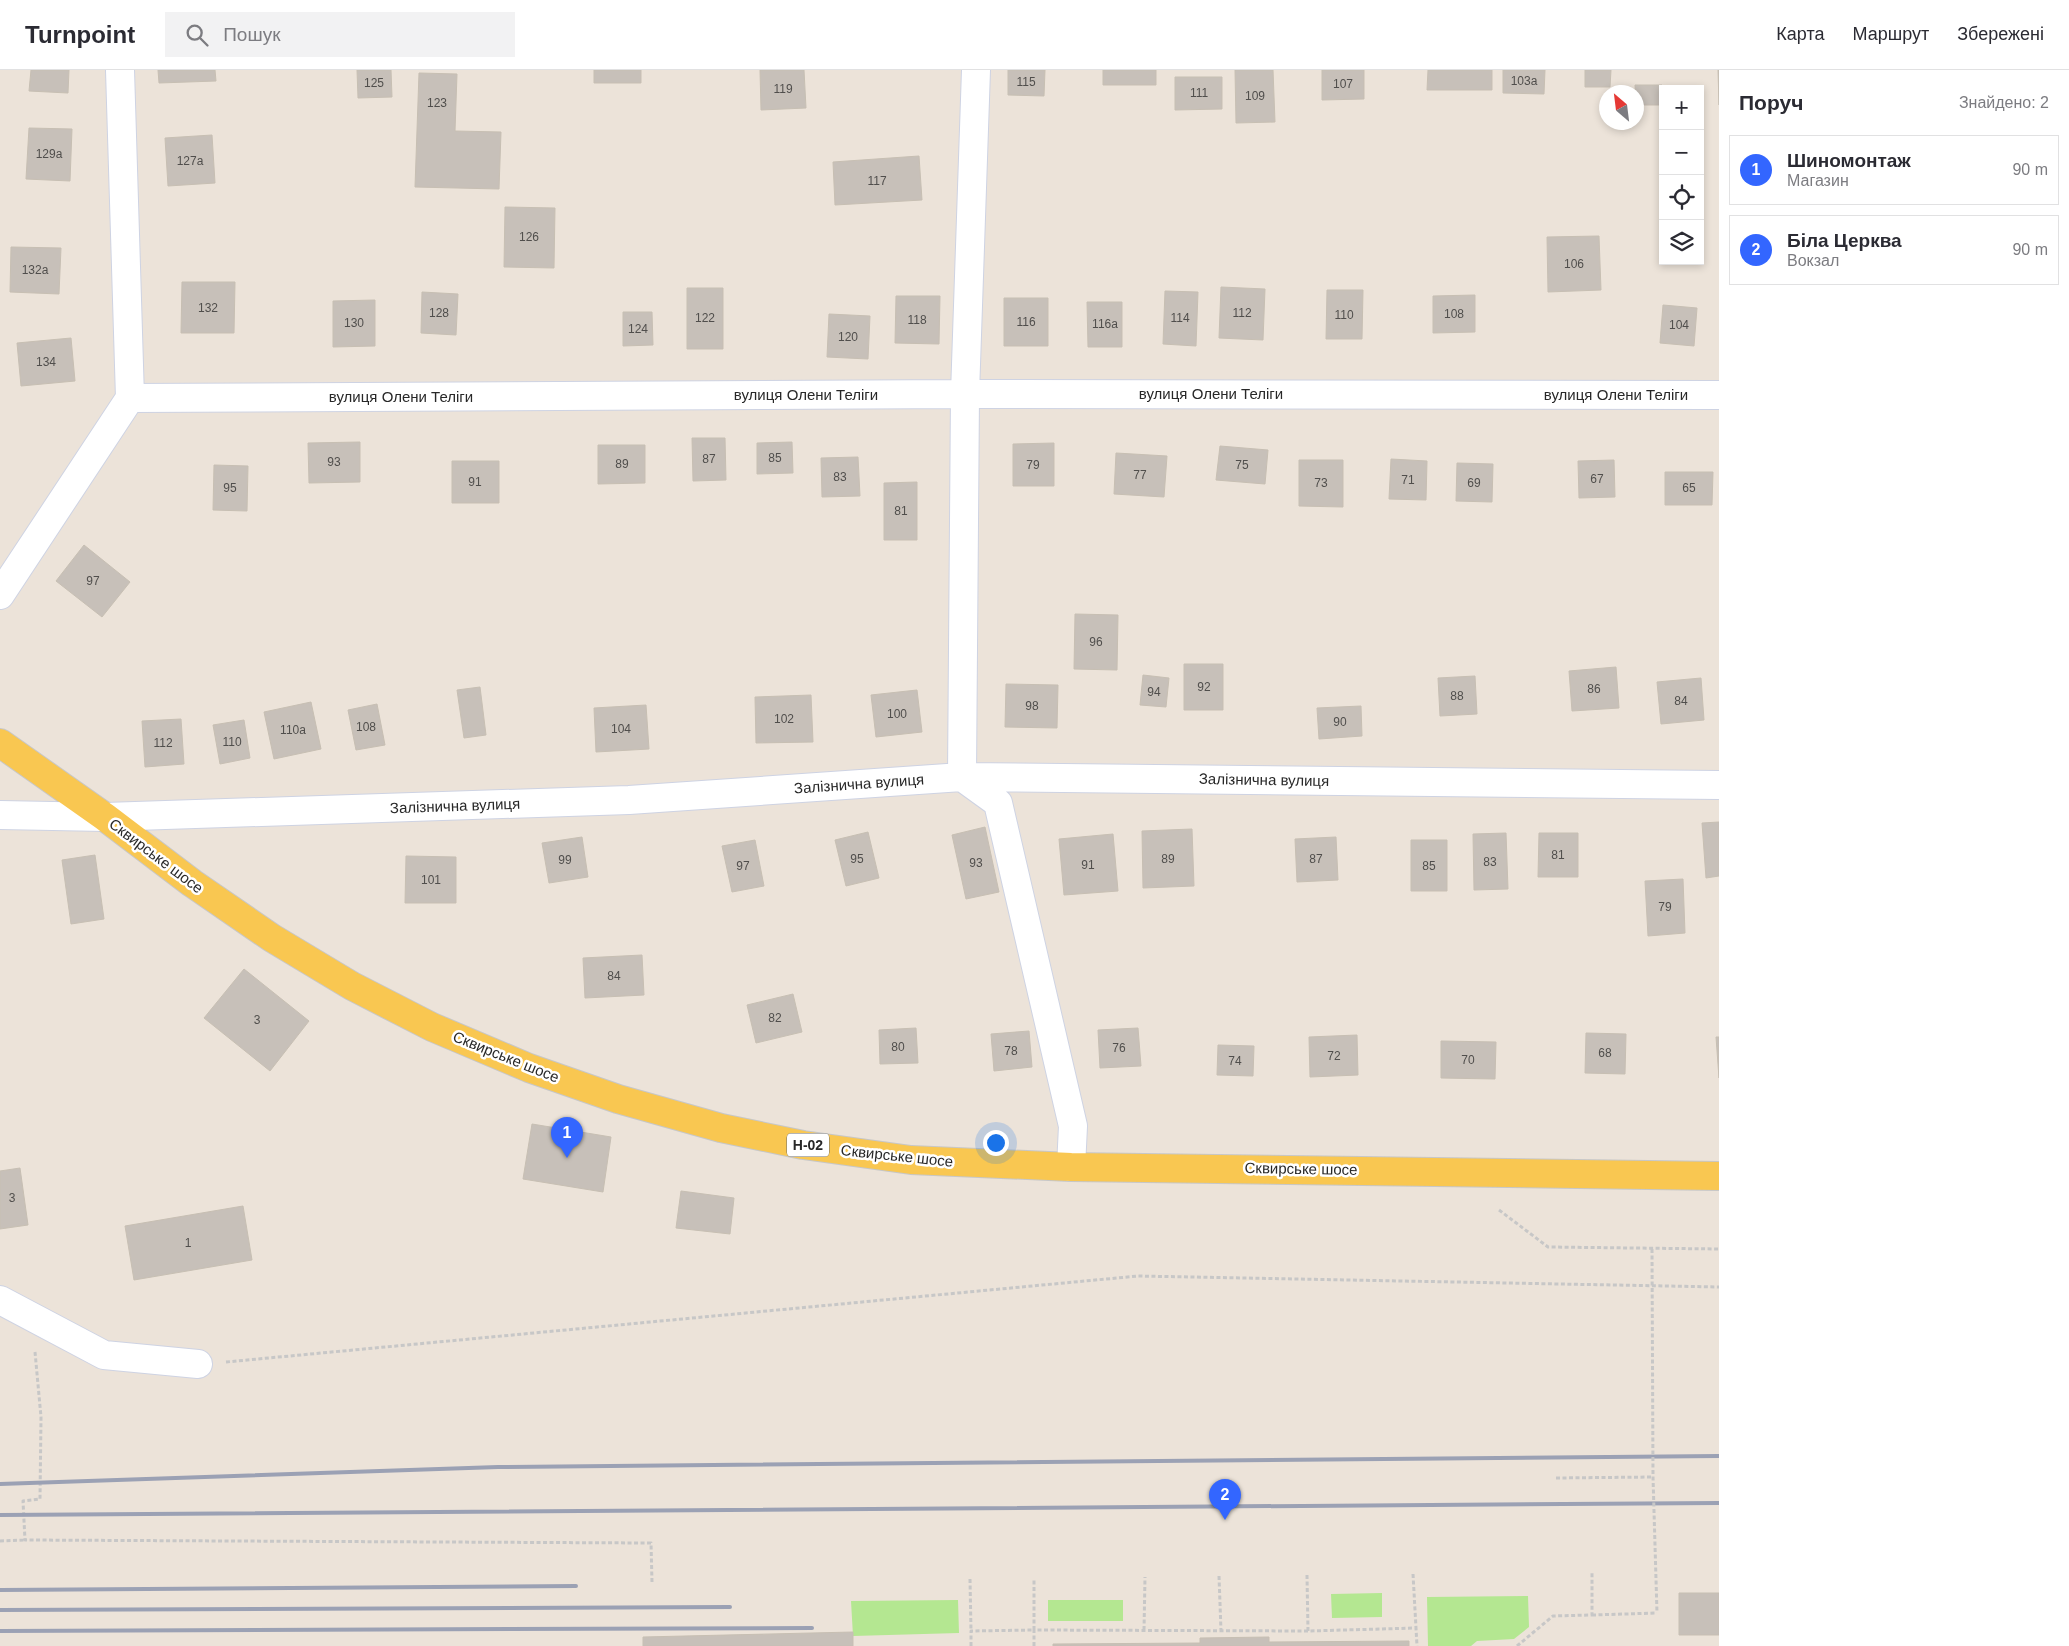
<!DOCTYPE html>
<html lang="uk">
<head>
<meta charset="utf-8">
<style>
  body { margin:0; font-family:Helvetica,sans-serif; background:#f2f2f3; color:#2b2b33 }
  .controls { position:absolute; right:15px; top:15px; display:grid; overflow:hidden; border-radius:0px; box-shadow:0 2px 8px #0003 }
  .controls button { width:45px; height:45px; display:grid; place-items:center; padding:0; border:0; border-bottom:1px solid #e1e1e2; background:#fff; color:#2b2b33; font:25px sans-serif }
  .compass { position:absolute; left:1599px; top:15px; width:45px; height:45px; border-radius:50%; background:#fff; box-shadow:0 2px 8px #0003; rotate:332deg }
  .you { position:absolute; left:995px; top:1072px; width:18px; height:18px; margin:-12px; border:4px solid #fff; border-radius:50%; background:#1a73e8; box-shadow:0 0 0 8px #1a73e833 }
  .badge { display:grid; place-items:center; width:32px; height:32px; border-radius:50%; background:#36f; color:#fff; font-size:16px; font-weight:700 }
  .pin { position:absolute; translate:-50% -41px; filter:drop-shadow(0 1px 2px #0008) }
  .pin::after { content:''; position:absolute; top:26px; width:18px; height:15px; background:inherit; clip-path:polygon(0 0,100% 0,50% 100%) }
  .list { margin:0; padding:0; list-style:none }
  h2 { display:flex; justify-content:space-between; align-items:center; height:65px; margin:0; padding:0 20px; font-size:21px }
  h2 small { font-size:16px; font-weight:400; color:#7c7c81 }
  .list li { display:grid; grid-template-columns:32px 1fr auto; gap:15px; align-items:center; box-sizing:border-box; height:70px; margin:0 10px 10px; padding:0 10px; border:1px solid #e1e1e2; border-radius:0px }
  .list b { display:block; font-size:19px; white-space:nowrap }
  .list p { margin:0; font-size:16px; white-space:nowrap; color:#7c7c81 }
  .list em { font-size:16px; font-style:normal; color:#7c7c81 }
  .icon { flex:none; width:28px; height:28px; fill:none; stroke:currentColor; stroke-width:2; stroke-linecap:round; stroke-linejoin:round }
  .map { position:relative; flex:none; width:1719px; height:1576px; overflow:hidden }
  header { display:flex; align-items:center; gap:30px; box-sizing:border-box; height:70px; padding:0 25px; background:#fff; border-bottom:1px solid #e1e1e2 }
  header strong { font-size:24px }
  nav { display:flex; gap:28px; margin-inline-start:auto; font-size:18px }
  .search { width:350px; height:45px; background:#f2f2f3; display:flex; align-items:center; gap:12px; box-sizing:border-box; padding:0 18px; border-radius:0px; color:#7c7c81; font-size:19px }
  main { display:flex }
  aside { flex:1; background:#fff }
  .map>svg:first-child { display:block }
  .green { fill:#b4e791 }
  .building { fill:#c7c0b9; stroke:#c7bfb3 }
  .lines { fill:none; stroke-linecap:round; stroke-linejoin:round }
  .street-casing { stroke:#ced3e3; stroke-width:30 }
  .primary-casing { stroke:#c7c7c7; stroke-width:30 }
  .path { stroke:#c7c7c7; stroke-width:3; stroke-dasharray:4 2.5; stroke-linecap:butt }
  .street { stroke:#fff; stroke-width:28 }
  .primary { stroke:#f9c751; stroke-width:28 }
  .rail { stroke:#9ba1b4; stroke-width:4 }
  .path-bridge { stroke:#c7c7c7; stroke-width:3; stroke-dasharray:4 2.5; stroke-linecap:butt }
  .labels { text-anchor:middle; stroke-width:5; stroke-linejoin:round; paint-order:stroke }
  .number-label { font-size:12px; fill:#504e4c }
  .shield { fill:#fff; stroke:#686868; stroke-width:1 }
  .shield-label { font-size:14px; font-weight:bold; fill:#282828 }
  .street-label { font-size:15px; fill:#282828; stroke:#fff }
</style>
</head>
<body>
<header>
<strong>Turnpoint</strong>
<div class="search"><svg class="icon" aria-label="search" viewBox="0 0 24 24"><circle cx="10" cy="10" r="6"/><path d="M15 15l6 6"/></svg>Пошук</div>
<nav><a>Карта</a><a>Маршрут</a><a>Збережені</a></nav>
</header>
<main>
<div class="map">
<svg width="1719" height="1576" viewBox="0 0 1719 1576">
  <rect width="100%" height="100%" fill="#ece3d9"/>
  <path class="green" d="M 1382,1523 L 1382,1547 L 1332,1548 L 1331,1524 Z
    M 1528,1526 L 1529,1557 L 1514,1569 L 1477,1571 L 1471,1576 L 1428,1576 L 1427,1527 Z
    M 958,1530 L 959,1563 L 853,1566 L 851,1531 Z
    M 1048,1530 L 1123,1530 L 1123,1551 L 1048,1551 Z"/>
  <path class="building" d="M 31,0 L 69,0 L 68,23 L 29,21 Z
    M 158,0 L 215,0 L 216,11 L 159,13 Z
    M 357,0 L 391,0 L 392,27 L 358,28 Z
    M 594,0 L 641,0 L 641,13 L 594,13 Z
    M 760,0 L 804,0 L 806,38 L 761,40 Z
    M 1008,0 L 1045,0 L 1044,26 L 1008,25 Z
    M 1103,0 L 1156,0 L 1156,15 L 1103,15 Z
    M 1235,0 L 1273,0 L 1275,52 L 1236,53 Z
    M 1322,0 L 1364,0 L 1364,29 L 1322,30 Z
    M 1428,0 L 1492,0 L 1492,20 L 1427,20 Z
    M 1503,0 L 1545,0 L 1544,24 L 1503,23 Z
    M 1585,0 L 1611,0 L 1610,17 L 1585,17 Z
    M 1718,0 L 1719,0 L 1719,35 Z
    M 419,3 L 457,4 L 455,61 L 501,62 L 499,119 L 415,117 Z
    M 1175,7 L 1222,7 L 1222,39 L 1175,40 Z
    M 1635,15 L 1662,15 L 1662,35 L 1636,35 Z
    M 29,58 L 72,59 L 70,111 L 26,109 Z
    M 212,65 L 215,113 L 168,116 L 165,68 Z
    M 919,86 L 922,130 L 835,135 L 833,92 Z
    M 505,137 L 555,138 L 554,198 L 504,197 Z
    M 1599,166 L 1601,220 L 1548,222 L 1547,167 Z
    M 11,177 L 61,178 L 59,224 L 10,222 Z
    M 182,212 L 235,212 L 234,263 L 181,263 Z
    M 1221,217 L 1265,219 L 1263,270 L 1219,268 Z
    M 687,218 L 723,218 L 723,279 L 687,279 Z
    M 1327,220 L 1363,220 L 1362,269 L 1326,269 Z
    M 1165,221 L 1198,222 L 1196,276 L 1163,274 Z
    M 422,222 L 458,224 L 456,265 L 421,263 Z
    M 1475,225 L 1475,262 L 1433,263 L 1433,226 Z
    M 896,226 L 940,226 L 939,274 L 895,273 Z
    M 1004,228 L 1048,228 L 1048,276 L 1004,276 Z
    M 375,230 L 375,276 L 333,277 L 333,231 Z
    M 1087,232 L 1122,232 L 1122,277 L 1088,277 Z
    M 1663,235 L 1697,238 L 1694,276 L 1660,273 Z
    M 623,242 L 652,242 L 653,275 L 623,276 Z
    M 829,244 L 870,246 L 868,289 L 827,287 Z
    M 71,268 L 75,311 L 21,316 L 17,273 Z
    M 692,368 L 725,368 L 726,410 L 693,411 Z
    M 360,372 L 360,412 L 309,413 L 308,373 Z
    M 792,372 L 793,403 L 757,404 L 757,373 Z
    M 1054,373 L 1054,416 L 1013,416 L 1013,374 Z
    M 598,375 L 645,375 L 645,413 L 598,414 Z
    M 1220,376 L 1268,380 L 1265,414 L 1216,410 Z
    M 1116,383 L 1167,386 L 1164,427 L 1114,424 Z
    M 858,387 L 860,426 L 822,427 L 821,388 Z
    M 1391,389 L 1427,391 L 1426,430 L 1389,429 Z
    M 1299,390 L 1343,390 L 1343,437 L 1299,436 Z
    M 1614,390 L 1615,427 L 1579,428 L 1578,391 Z
    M 452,391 L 499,391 L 499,433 L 452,433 Z
    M 1457,393 L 1493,394 L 1492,432 L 1456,431 Z
    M 214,395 L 248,396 L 247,441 L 213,440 Z
    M 1665,402 L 1713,402 L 1712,435 L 1665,435 Z
    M 917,412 L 917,470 L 884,470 L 884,413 Z
    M 84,475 L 130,512 L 102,547 L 56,511 Z
    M 1075,544 L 1118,545 L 1117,600 L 1074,599 Z
    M 1184,594 L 1223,594 L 1223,640 L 1184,640 Z
    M 1616,597 L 1619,638 L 1572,641 L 1569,601 Z
    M 1143,605 L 1169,608 L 1166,637 L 1140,635 Z
    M 1475,606 L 1477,644 L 1440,646 L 1438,608 Z
    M 1701,608 L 1704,650 L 1661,654 L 1657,612 Z
    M 1006,614 L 1058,615 L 1057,658 L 1005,657 Z
    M 480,617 L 486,665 L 464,668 L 457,620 Z
    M 917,620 L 922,662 L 876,667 L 871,625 Z
    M 811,625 L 813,672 L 756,673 L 755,627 Z
    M 311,632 L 321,679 L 274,689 L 264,642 Z
    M 377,634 L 385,675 L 356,680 L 348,640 Z
    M 646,635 L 649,679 L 596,682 L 594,638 Z
    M 1361,636 L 1362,666 L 1319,669 L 1317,638 Z
    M 181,649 L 184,694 L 145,697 L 142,651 Z
    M 244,650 L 250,688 L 220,694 L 213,655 Z
    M 1719,752 L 1719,806 L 1706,808 L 1702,753 Z
    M 985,757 L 999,822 L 966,829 L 952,765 Z
    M 1192,759 L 1194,816 L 1143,818 L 1142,761 Z
    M 868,762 L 879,808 L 846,816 L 835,770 Z
    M 1506,763 L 1508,819 L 1474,820 L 1473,764 Z
    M 1539,763 L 1578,763 L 1578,807 L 1538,807 Z
    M 1113,764 L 1118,821 L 1064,825 L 1059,769 Z
    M 582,767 L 588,807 L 549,813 L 542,773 Z
    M 1336,767 L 1338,810 L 1297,812 L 1295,769 Z
    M 755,770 L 764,816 L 732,822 L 722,776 Z
    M 1411,770 L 1447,770 L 1447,821 L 1411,821 Z
    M 95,785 L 104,849 L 71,854 L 62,790 Z
    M 406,786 L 456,787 L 456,833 L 405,833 Z
    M 1683,809 L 1685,863 L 1648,866 L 1645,811 Z
    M 642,885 L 644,925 L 585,928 L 583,888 Z
    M 244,899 L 309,951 L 270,1001 L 204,948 Z
    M 793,924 L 802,962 L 756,973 L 747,935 Z
    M 916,958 L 918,993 L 880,994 L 879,960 Z
    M 1138,958 L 1141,996 L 1100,998 L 1098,960 Z
    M 1029,961 L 1032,997 L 994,1001 L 991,964 Z
    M 1586,963 L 1626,964 L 1625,1004 L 1585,1003 Z
    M 1357,965 L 1358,1005 L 1310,1007 L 1309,967 Z
    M 1716,967 L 1719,967 L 1719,1008 Z
    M 1441,971 L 1496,972 L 1495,1009 L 1441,1008 Z
    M 1218,975 L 1254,976 L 1253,1006 L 1217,1005 Z
    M 532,1054 L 611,1067 L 603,1122 L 523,1109 Z
    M 20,1098 L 28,1155 L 0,1159 L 0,1101 Z
    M 681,1121 L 734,1128 L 730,1164 L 676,1158 Z
    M 243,1136 L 252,1190 L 134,1210 L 125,1156 Z
    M 1679,1523 L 1719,1523 L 1719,1565 L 1679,1565 Z
    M 853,1562 L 853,1576 L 643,1576 L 643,1567 Z
    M 1269,1567 L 1269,1572 L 1409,1571 L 1409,1576 L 1053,1576 L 1053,1574 L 1200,1573 L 1200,1568 Z"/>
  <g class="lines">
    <g class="street-casing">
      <path id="street" d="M 120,0 L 130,328
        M 976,0 L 965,324 L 962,707 L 998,733 L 1073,1056 L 1071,1097
        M 0,525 L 130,328 L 965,324 L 1719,325
        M 0,745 L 105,747 L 629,730 L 962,707 L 1719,715
        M 0,1230 L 104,1285 L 198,1294"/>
    </g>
    <g class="primary-casing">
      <path id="primary" d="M 0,673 L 105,747 L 192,813 L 272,868 L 352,916 L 432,957 L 529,998 L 618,1029 L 721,1058 L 803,1075 L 911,1090 L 1071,1097 L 1719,1106"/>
    </g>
    <path class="path" d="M 1499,1140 L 1548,1177 L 1719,1179
      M 35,1282 L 41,1347 L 40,1429 L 23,1431 L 25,1470 L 651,1473 L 652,1512
      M 226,1292 L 1138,1206 L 1719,1217
      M 1556,1408 L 1653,1407
      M 0,1471 L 25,1470
      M 1413,1504 L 1416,1558
      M 1307,1505 L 1308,1561
      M 1219,1506 L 1221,1561
      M 970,1509 L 971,1561
      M 1592,1545 L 1657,1543
      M 1144,1560 L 1145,1507
      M 971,1576 L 971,1561 L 1034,1560 L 1034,1508
      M 1034,1576 L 1034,1560 L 1308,1561 L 1416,1558 L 1417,1576
      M 1517,1576 L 1553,1546 L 1592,1545 L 1592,1502"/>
    <use href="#street" class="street"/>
    <use href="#primary" class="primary"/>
    <path class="rail" d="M 0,1414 L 498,1397 L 1719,1386
      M 0,1445 L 1719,1433
      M 0,1520 L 576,1516
      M 0,1540 L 730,1537
      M 0,1561 L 812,1558"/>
    <path class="path-bridge" d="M 1652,1179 L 1653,1407 L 1657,1543"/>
  </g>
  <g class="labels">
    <g class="number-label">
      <text x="1524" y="15">103а</text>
      <text x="1026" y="16">115</text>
      <text x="374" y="17">125</text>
      <text x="1343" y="18">107</text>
      <text x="783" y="23">119</text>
      <text x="1199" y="27">111</text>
      <text x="1255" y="30">109</text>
      <text x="437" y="37">123</text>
      <text x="49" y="88">129а</text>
      <text x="190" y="95">127а</text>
      <text x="877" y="115">117</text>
      <text x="529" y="171">126</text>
      <text x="1574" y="198">106</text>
      <text x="35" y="204">132а</text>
      <text x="208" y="242">132</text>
      <text x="439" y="247">128</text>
      <text x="1242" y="247">112</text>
      <text x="1454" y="248">108</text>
      <text x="1344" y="249">110</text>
      <text x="705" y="252">122</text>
      <text x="1180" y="252">114</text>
      <text x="917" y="254">118</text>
      <text x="1026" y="256">116</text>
      <text x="354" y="257">130</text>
      <text x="1105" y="258">116а</text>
      <text x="1679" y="259">104</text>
      <text x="638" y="263">124</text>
      <text x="848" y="271">120</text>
      <text x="46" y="296">134</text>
      <text x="775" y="392">85</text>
      <text x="709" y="393">87</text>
      <text x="334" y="396">93</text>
      <text x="622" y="398">89</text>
      <text x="1033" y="399">79</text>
      <text x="1242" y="399">75</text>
      <text x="1140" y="409">77</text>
      <text x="840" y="411">83</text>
      <text x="1597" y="413">67</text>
      <text x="1408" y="414">71</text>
      <text x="475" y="416">91</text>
      <text x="1321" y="417">73</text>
      <text x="1474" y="417">69</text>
      <text x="230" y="422">95</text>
      <text x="1689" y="422">65</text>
      <text x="901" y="445">81</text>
      <text x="93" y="515">97</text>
      <text x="1096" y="576">96</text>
      <text x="1204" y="621">92</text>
      <text x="1594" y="623">86</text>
      <text x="1154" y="626">94</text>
      <text x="1457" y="630">88</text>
      <text x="1681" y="635">84</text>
      <text x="1032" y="640">98</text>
      <text x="897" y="648">100</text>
      <text x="784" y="653">102</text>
      <text x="1340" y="656">90</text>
      <text x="366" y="661">108</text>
      <text x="621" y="663">104</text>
      <text x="293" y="664">110а</text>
      <text x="232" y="676">110</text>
      <text x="163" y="677">112</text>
      <text x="1558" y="789">81</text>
      <text x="857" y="793">95</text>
      <text x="1168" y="793">89</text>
      <text x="1316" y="793">87</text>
      <text x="565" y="794">99</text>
      <text x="1490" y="796">83</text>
      <text x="976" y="797">93</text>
      <text x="1088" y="799">91</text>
      <text x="743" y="800">97</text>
      <text x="1429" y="800">85</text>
      <text x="431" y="814">101</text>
      <text x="1665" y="841">79</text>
      <text x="614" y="910">84</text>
      <text x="775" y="952">82</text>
      <text x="257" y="954">3</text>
      <text x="898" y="981">80</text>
      <text x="1119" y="982">76</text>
      <text x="1011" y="985">78</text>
      <text x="1605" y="987">68</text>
      <text x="1334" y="990">72</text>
      <text x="1468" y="994">70</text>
      <text x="1235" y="995">74</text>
      <text x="12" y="1132">3</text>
      <text x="188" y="1177">1</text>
    </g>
    <rect class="shield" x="787" y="1063.5" width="42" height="23" rx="4"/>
    <g class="shield-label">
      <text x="808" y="1080">Н-02</text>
    </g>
    <g class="street-label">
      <text x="1211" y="329">вулиця Олени Теліги</text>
      <text x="806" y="330">вулиця Олени Теліги</text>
      <text x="1616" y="330">вулиця Олени Теліги</text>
      <text x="401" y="332">вулиця Олени Теліги</text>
      <text transform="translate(1264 710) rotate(1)" y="5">Залізнична вулиця</text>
      <text transform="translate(859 714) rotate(-4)" y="5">Залізнична вулиця</text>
      <text transform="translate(455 736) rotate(-2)" y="5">Залізнична вулиця</text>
      <text transform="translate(156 786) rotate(37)" y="5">Сквирське шосе</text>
      <text transform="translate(506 987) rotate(22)" y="5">Сквирське шосе</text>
      <text transform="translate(897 1086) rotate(6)" y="5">Сквирське шосе</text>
      <text transform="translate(1301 1099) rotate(1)" y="5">Сквирське шосе</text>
    </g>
  </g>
</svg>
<div class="controls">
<button>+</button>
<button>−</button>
<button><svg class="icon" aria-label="locate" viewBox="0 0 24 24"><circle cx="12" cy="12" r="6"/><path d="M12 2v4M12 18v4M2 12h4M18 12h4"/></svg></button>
<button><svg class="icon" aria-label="layers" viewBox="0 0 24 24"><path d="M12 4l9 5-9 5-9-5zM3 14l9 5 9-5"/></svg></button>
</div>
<svg class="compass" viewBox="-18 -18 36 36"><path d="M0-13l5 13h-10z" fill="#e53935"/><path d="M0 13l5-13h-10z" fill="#7c7c81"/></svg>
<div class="you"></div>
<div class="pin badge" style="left:567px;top:1088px">1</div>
<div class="pin badge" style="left:1225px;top:1450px">2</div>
</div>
<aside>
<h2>Поруч<small>Знайдено: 2</small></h2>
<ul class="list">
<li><span class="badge">1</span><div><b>Шиномонтаж</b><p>Магазин</p></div><em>90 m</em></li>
<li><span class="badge">2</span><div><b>Біла Церква</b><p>Вокзал</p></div><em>90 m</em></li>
</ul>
</aside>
</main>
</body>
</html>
